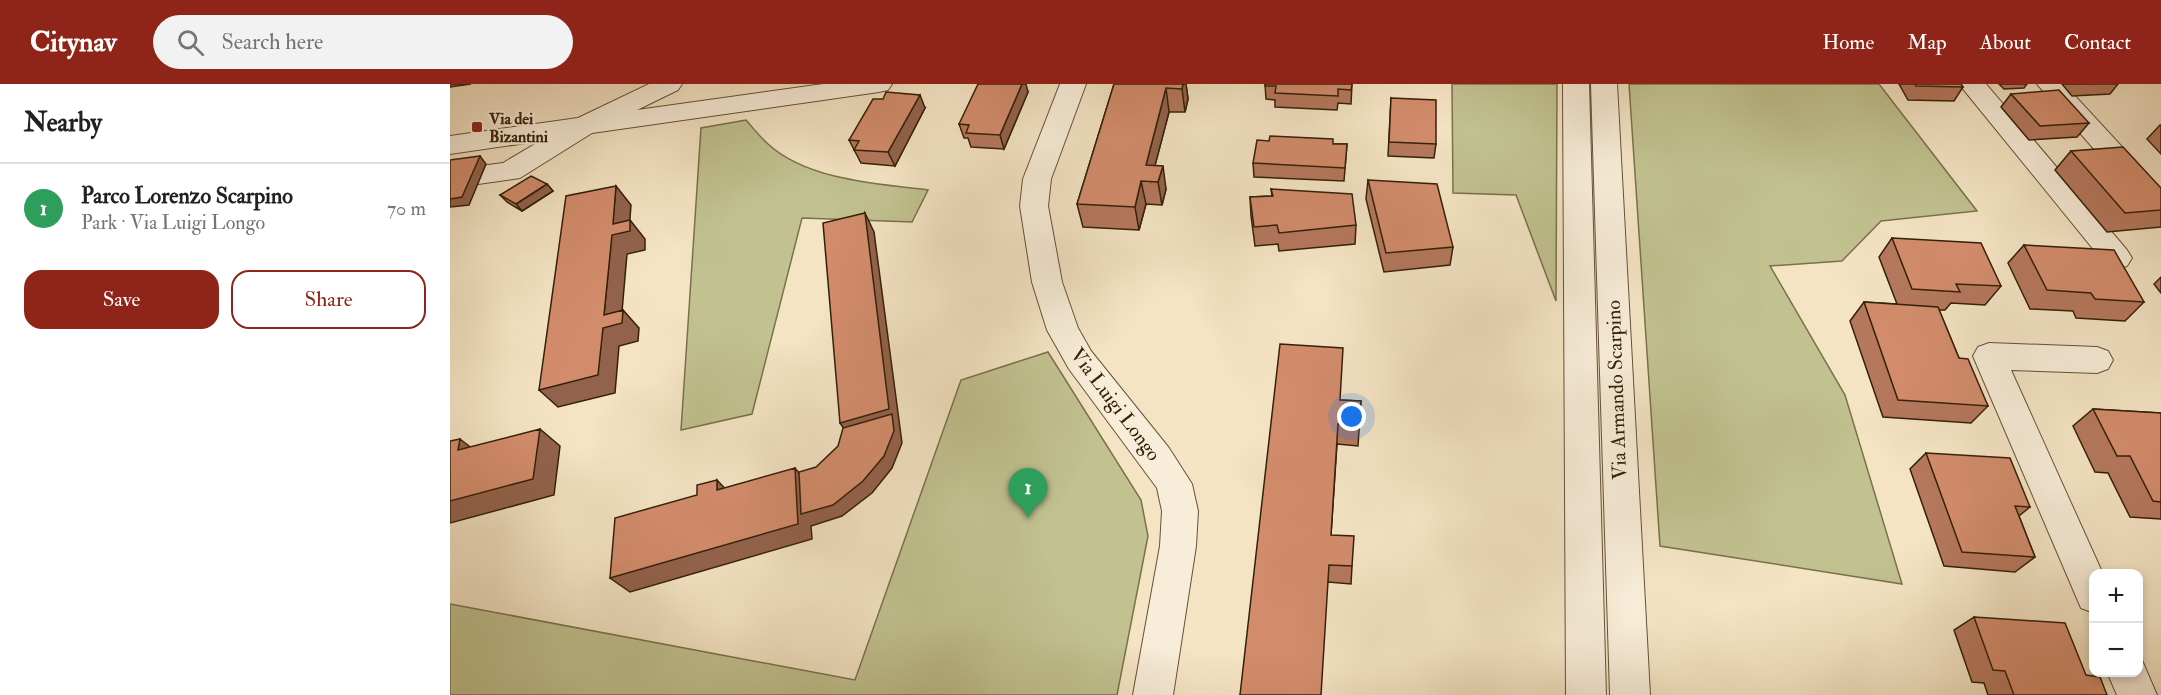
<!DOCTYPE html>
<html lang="en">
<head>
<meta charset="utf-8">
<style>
  body { margin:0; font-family:"IM FELL Double Pica",serif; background:#f2f2f2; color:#202124 }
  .controls { position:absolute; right:18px; bottom:18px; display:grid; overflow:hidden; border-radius:12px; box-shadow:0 3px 9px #0003 }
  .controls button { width:54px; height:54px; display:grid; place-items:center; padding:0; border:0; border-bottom:2px solid #e0e0e0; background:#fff; color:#202124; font:30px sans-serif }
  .you { position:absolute; left:902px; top:333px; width:21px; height:21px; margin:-15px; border:4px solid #fff; border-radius:50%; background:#1a73e8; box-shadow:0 0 0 9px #1a73e833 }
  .badge { display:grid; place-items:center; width:39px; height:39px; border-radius:50%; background:#8f2418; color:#fff; font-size:20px; font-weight:700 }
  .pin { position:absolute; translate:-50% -50px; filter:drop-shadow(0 2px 3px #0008) }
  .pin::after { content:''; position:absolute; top:32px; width:21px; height:18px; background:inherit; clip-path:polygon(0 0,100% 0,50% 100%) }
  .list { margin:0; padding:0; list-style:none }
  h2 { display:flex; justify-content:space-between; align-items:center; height:78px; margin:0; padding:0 24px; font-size:26px }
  h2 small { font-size:20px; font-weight:400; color:#757577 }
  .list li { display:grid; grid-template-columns:39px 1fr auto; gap:18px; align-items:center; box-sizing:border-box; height:90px; padding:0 24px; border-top:2px solid #e0e0e0 }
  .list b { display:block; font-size:22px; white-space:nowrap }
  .list p { margin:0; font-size:20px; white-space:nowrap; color:#757577 }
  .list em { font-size:20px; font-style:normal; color:#757577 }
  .actions { display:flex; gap:12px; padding:18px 24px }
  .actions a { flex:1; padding:14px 0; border:2px solid #8f2418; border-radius:18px; text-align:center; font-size:21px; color:#8f2418 }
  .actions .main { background:#8f2418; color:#fff }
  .icon { flex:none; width:33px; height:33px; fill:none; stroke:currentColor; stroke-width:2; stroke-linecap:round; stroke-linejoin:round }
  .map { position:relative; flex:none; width:1711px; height:611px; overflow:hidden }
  header { display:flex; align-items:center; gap:36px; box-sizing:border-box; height:84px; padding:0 30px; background:#8f2418; color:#fff }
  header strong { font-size:28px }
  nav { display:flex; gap:33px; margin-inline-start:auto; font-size:21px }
  .search { width:420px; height:54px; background:#f2f2f2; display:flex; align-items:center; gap:15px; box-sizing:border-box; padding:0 21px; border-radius:33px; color:#757577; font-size:22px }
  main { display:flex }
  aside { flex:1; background:#fff }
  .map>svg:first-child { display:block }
  .green { fill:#c1c290; stroke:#7a714c; stroke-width:1.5 }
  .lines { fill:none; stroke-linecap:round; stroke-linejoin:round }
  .minor-casing { stroke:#645138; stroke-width:2 }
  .minor { fill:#f8edd9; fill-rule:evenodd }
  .wall { fill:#b5785d; stroke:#342009; stroke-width:1.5 }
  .shaded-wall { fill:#93624c; stroke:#342009; stroke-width:1.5 }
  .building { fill:#d28c6c; stroke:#342009; stroke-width:1.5 }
  .poi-dot { fill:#8f2418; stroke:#f8edd9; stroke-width:2 }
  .labels { text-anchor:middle; stroke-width:4.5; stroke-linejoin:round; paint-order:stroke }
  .far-poi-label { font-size:16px; font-weight:bold; fill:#342009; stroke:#f8edd9; text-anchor:start }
  .street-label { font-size:20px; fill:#342009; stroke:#f8edd9 }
</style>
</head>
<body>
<header>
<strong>Citynav</strong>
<div class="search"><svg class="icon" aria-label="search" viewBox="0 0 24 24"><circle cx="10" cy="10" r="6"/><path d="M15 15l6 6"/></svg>Search here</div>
<nav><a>Home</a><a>Map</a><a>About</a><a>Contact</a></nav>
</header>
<main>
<aside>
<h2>Nearby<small></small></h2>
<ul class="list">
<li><span class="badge" style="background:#2e9e5b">1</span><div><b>Parco Lorenzo Scarpino</b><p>Park · Via Luigi Longo</p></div><em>70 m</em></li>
</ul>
<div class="actions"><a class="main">Save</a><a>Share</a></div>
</aside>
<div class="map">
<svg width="1711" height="611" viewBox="0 0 1711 611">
  <rect width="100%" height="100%" fill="#f4e4c4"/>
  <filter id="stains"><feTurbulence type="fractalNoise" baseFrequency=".00333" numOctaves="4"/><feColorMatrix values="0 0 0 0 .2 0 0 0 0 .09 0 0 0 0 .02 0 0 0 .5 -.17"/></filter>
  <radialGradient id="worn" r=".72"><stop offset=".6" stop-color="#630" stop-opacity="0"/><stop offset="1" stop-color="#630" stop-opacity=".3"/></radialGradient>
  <path class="green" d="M 1002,0 L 1107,0 L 1106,217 L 1066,111 L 1003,109 Z
    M 1179,0 L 1429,0 L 1527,127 L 1431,137 L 1392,177 L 1320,182 L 1395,311 L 1452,500 L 1210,462 Z
    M 296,36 C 303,44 310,53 318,60 C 357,96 428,100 478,106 L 462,138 L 352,134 L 302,330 L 231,346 L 251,44 Z
    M 598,268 L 691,416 L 698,452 L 667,611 L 0,611 L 0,520 L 405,596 L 511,296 Z"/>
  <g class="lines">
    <g class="minor-casing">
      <path id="minor" d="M 199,0 L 232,0 L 228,6 L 187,26 L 373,0 L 442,0 L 438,6 L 429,8 L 142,49 L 70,94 L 0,104 L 0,86 L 53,79 L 90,57 L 0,70 L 0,52 L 128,34 Z
        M 610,0 L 636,0 L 601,95 L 598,122 L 612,198 L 628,244 L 641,267 L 719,364 L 742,400 L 748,427 L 746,462 L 723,611 L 683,611 L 710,462 L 712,427 L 707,404 L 619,285 L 597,246 L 582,198 L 570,122 L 573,95 Z
        M 1113,0 L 1139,0 L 1156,611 L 1116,611 Z
        M 1141,0 L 1167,0 L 1200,611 L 1160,611 Z
        M 1509,0 L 1536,0 L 1677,166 L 1682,174 L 1677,182 L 1667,185 L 1657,182 Z
        M 1587,0 L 1614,0 L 1711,105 L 1711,133 L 1701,130 Z
        M 1539,259 L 1647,263 L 1658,267 L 1663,276 L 1658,285 L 1647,289 L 1561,286 L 1653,490 L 1644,490 L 1644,529 L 1631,524 L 1523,272 L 1528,263 Z
        M 1688,573 L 1691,574 L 1707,611 L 1667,611 L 1657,588 L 1688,588 Z"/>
    </g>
    <use href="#minor" class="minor"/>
  </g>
  <path class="wall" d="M 664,0 L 736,0 L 738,15 L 735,28 L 719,28 L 705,81 L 716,105 L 712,121 L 696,120 L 689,146 L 633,143 L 627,120 Z
    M 815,0 L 902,0 L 901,20 L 888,19 L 887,26 L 825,23 L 825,16 L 816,15 Z
    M 1449,0 L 1511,0 L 1513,3 L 1504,17 L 1458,16 Z
    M 1549,0 L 1577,0 L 1574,4 L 1554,5 Z
    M 1612,0 L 1668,0 L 1660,10 L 1622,12 Z
    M 578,8 L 554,65 L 521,63 L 518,54 L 514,54 L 509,40 Z
    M 1561,10 L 1639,39 L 1627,53 L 1579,56 L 1551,23 Z
    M 941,14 L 986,60 L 984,74 L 938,72 Z
    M 475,24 L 445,82 L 411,79 L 399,56 Z
    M 1710,41 L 1711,41 L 1711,70 L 1697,55 Z
    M 883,60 L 897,60 L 894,97 L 804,93 L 803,79 Z
    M 1621,67 L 1711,104 L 1711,143 L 1657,148 L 1605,86 Z
    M 918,96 L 1003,163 L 1000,181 L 934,188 L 916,115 Z
    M 97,100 L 103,107 L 72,127 L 57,118 L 50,111 Z
    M 821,105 L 906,141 L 905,160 L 829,167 L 828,160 L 805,162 L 801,132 L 800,113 L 822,112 Z
    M 1442,154 L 1551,202 L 1535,221 L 1501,219 L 1495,226 L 1489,226 L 1509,274 L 1538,322 L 1521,339 L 1433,333 L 1400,237 L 1414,218 L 1447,220 L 1429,173 Z
    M 1574,161 L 1694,218 L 1675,237 L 1626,234 L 1623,227 L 1580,225 L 1558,179 Z
    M 1711,193 L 1711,209 L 1704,200 Z
    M 890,316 L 911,317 L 908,362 L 887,360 L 881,451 L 902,482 L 901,500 L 878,498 L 790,611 Z
    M 1643,325 L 1711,329 L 1711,435 L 1680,433 L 1658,389 L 1645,388 L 1623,342 Z
    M 1476,369 L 1580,423 L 1569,432 L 1585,473 L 1565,488 L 1494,482 L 1460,385 Z
    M 1524,533 L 1636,591 L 1657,611 L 1538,611 L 1534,599 L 1522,598 L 1504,546 Z"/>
  <path class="shaded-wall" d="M 0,0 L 21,0 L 0,3 Z
    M 572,0 L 576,0 L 578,8 L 554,65 L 550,51 Z
    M 733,0 L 736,0 L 738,15 L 735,28 L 732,5 Z
    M 716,4 L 719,28 L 701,97 L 696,81 Z
    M 470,11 L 475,24 L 445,82 L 438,68 Z
    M 30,72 L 36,80 L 19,121 L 0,123 L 0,115 Z
    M 713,82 L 716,105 L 712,121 L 708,98 Z
    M 691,97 L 696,120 L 689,146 L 685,123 Z
    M 97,100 L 103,107 L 72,127 L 66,120 Z
    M 166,102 L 181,121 L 179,147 L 180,136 L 195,155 L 195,166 L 177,170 L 171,239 L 173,226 L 189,244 L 188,257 L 169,262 L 165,309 L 108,323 L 89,306 L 154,231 Z
    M 415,129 L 424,148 L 452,359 L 442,384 L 422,409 L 392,432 L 361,442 L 362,455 L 180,508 L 160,494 L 345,384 L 358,400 L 402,356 L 390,339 Z
    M 90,345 L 110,362 L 104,411 L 0,439 L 0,417 Z
    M 10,355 L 32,372 L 8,366 Z
    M 267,396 L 282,412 L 267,406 Z"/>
  <path class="building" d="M 528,0 L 572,0 L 550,51 L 516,49 L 519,41 L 509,40 Z
    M 664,0 L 733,0 L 732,5 L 716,4 L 696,81 L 713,82 L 708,98 L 691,97 L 685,123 L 627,120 Z
    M 815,0 L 902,0 L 901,6 L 888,5 L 888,12 L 825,9 L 826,2 L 815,2 Z
    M 1465,0 L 1511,0 L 1513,3 L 1466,2 Z
    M 1609,6 L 1639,39 L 1590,42 L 1561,10 Z
    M 436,8 L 470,11 L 438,68 L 404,66 L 409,57 L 399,56 L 423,15 L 433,15 Z
    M 941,14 L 986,16 L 986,60 L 939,58 Z
    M 820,52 L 883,55 L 883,60 L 897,60 L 895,84 L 803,79 L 807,56 L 819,57 Z
    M 1673,63 L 1711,104 L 1711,126 L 1675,129 L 1621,67 Z
    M 30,72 L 12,113 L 0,115 L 0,76 Z
    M 81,92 L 97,100 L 66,120 L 50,111 Z
    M 918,96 L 987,100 L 1003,163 L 936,169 Z
    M 166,102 L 163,140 L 180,136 L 180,147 L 162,151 L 154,231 L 173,226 L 172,239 L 153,244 L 148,291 L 89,306 L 116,112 Z
    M 821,105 L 902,110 L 906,141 L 829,149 L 827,141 L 804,143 L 800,113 L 823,112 Z
    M 415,129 L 439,325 L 390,339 L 373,139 Z
    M 1442,154 L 1531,159 L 1551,202 L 1506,200 L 1510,208 L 1462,205 Z
    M 1574,161 L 1664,166 L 1694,218 L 1645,215 L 1641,209 L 1597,206 Z
    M 1414,218 L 1488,223 L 1509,274 L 1518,275 L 1538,322 L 1448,316 Z
    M 830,260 L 893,264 L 890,316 L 911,317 L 909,341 L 888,340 L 881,451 L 904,452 L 902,482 L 879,481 L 871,611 L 790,611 Z
    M 1643,325 L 1711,329 L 1711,418 L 1703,417 L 1680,372 L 1667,372 Z
    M 442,330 L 444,347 L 434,372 L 413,397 L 383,421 L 351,430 L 349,388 L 366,383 L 388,362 L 393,344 Z
    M 90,345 L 83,395 L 0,417 L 0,357 L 10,355 L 8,366 Z
    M 1476,369 L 1560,374 L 1580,423 L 1565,422 L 1585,473 L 1512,468 Z
    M 345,384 L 348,440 L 160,494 L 165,434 L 247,411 L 247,401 L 267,396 L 267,406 Z
    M 1524,533 L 1615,539 L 1636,591 L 1650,593 L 1657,611 L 1564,611 L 1555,587 L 1543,586 Z"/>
  <rect class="poi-dot" x="21" y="37" width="12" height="12" rx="3"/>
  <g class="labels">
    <g class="far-poi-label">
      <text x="39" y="40">Via dei<tspan x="39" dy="18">Bizantini</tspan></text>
    </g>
    <g class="street-label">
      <text transform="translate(1166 306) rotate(-92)" y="7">Via Armando Scarpino</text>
      <text transform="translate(666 320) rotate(53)" y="7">Via Luigi Longo</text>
    </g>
  </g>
  <rect width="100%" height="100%" filter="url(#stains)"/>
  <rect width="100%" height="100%" fill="url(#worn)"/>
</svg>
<div class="controls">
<button>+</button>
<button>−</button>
</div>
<div class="you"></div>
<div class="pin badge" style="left:578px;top:434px;background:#2e9e5b">1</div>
</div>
</main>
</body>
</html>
